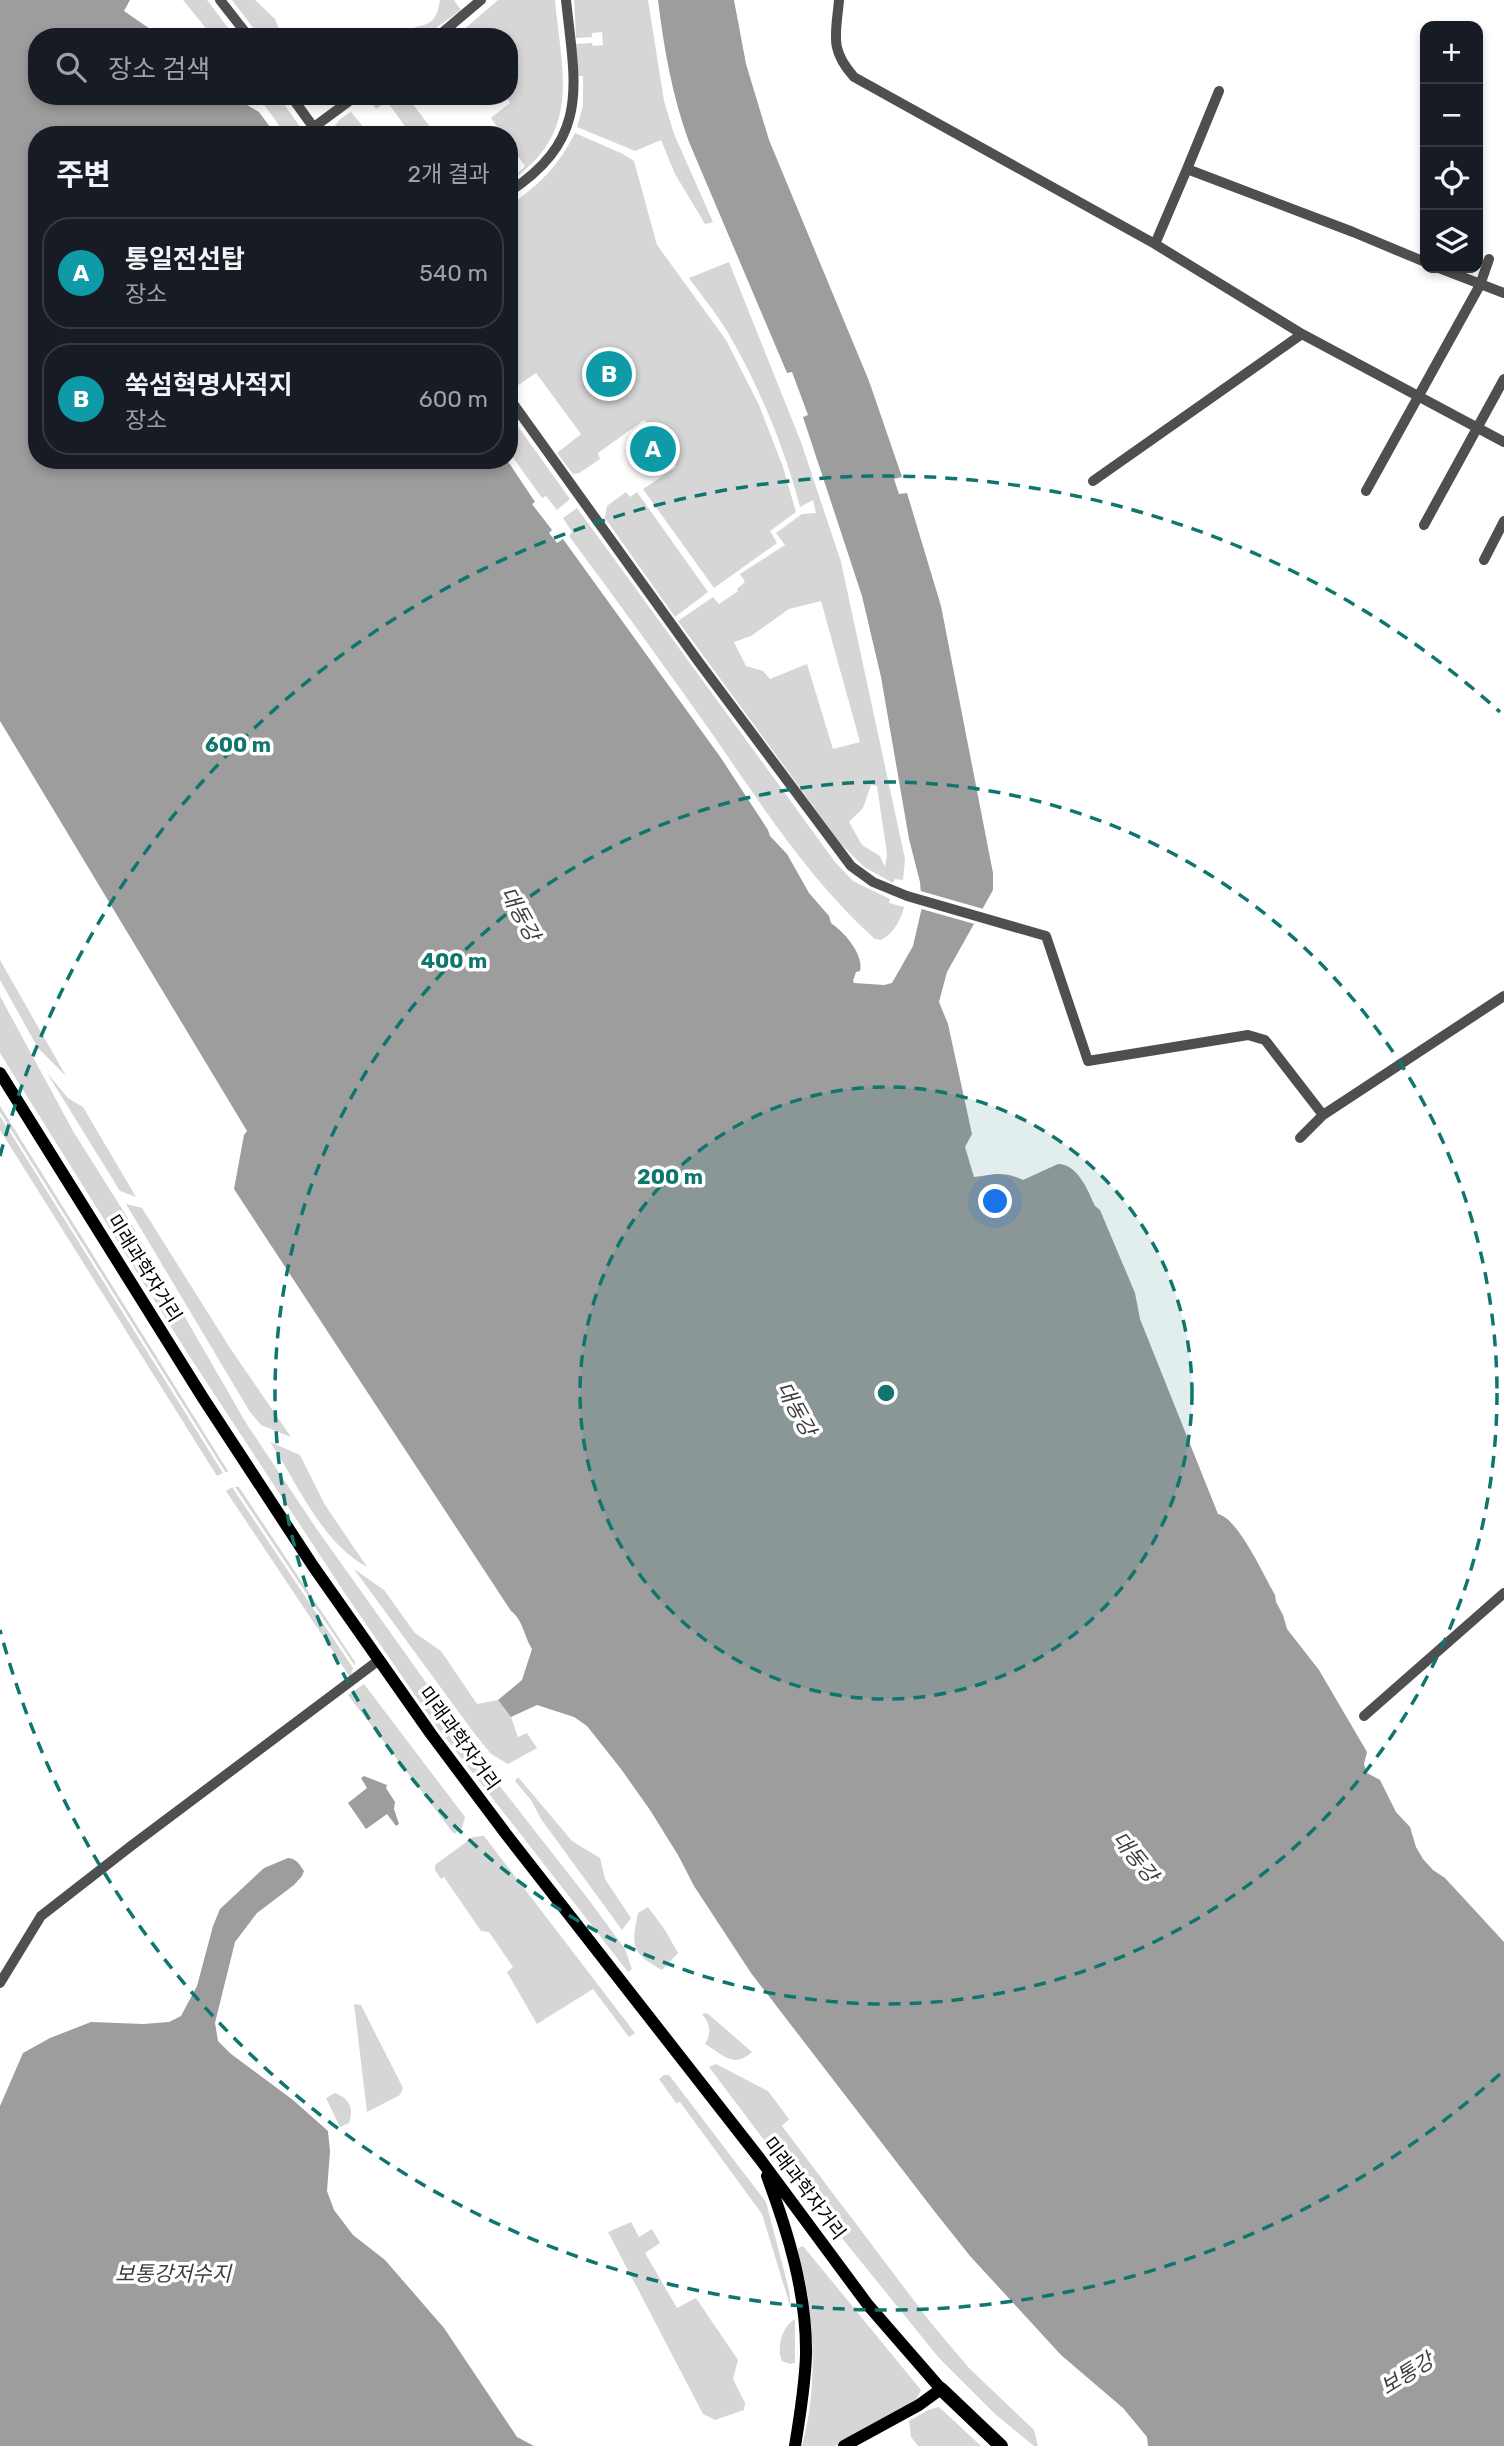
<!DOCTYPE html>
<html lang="ko">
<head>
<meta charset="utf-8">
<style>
  body { margin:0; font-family:Rubik,"Noto Sans KR",sans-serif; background:#20242c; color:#f1f3f6 }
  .controls { position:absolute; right:21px; top:21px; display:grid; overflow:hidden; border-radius:14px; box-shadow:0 4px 10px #0003 }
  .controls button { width:63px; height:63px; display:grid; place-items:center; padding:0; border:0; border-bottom:2px solid #363941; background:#171b24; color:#f1f3f6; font:35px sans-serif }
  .you { position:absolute; left:996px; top:1202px; width:24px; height:24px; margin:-18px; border:5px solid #fff; border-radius:50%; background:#1a73e8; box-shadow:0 0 0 10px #1a73e833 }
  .badge { display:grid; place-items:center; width:46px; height:46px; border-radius:50%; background:#858687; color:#fff; font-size:23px; font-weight:700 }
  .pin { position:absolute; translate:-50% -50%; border:4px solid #fff; box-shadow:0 2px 7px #0006 }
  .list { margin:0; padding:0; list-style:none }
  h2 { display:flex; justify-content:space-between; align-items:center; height:91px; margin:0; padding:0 28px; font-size:30px }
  h2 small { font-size:23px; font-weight:400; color:#9ea1a6 }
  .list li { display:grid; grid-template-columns:46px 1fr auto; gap:21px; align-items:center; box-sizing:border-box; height:112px; margin:0 14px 14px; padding:0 14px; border:2px solid #363941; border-radius:28px }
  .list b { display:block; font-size:26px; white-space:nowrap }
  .list p { margin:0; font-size:23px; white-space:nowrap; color:#9ea1a6 }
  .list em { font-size:23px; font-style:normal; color:#9ea1a6 }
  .icon { flex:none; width:38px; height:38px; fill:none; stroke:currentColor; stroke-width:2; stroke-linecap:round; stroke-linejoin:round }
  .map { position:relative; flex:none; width:1504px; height:2446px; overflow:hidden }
  .search { position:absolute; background:#171b24; box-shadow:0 4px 10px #0003; left:28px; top:28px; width:490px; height:77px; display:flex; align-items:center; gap:18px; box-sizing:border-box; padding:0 24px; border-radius:28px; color:#9ea1a6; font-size:26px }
  .panel { position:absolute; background:#171b24; box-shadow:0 4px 10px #0003; left:28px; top:126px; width:490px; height:343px; border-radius:28px }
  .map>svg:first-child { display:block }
  .green { fill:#d6d6d6; fill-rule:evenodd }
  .water { fill:#9d9d9d }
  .pier { fill:#fff }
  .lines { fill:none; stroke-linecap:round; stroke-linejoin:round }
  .minor { stroke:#4f4f4f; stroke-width:10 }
  .major { stroke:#000; stroke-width:12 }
  .highway { stroke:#000; stroke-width:14 }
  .ring { fill:none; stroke:#0f766e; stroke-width:3.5; stroke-dasharray:12 9 }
  .labels { text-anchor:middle; stroke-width:7; stroke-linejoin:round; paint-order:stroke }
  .street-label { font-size:19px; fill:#000; stroke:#fff }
  .water-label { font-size:21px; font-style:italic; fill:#3e3e3e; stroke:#fff }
  .centre { fill:#0f766e; stroke:#fff; stroke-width:3.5 }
  .ring-label { font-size:21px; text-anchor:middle; font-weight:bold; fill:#0f766e; stroke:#fff; stroke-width:7; stroke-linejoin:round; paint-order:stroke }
</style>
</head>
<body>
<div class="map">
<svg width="1504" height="2446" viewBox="0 0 1504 2446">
  <rect width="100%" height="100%" fill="#fff"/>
  <path class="green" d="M 183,0 L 207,0 L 235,37 L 213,37 Z
    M 232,0 L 255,0 L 275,19 L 282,37 L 260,37 Z
    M 440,0 L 454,0 L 461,10 L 423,37 L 403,37 L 401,34 C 421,20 435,33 440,0 Z
    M 498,0 L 555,0 C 562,75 582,133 509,182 L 525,166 L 509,144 L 509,135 L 503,135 L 491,118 L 510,103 L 505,96 L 509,96 L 509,37 L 455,37 Z
    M 574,0 L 648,0 L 664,101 L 674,134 L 713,222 L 705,224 L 675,174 L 661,140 L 635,151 L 577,127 L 583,106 L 583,76 L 579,76 L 575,44 L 592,43 L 593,46 L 603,45 L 602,32 L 592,33 L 592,37 L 576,38 Z
    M 258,96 L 278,96 L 306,135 L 286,135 Z
    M 372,96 L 407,96 L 436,135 L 411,135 L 387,101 L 376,109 L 369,99 Z
    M 351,112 L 370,135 L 333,135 C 334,122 341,118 351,112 Z
    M 575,133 L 623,154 L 634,161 L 657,245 L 726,340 L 759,405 L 783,467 L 796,512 L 770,531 L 777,543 L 714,588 L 643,489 L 676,467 C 673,459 677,453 674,444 C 668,425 654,430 644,420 L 598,453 L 600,459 L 579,473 L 573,474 L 557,453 L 581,434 L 536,373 L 511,390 L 509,388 L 509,206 C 541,183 557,168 575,133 Z
    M 729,262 L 801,442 L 841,562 L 905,859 L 903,880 L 895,879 L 893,883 L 864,867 L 841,844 L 678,621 L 713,597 L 719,604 L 738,591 L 737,589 L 745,582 L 740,574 L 785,545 L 776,533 L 802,514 L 816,513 L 813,500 L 800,507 C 784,446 759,386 727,331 C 716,313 702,296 689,278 ZM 821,601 L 860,742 L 833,749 L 807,664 L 770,679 L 763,671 L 746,666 L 734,642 L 751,636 L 789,609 ZM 871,785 L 877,786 L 887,854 L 885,867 L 880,856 L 862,845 L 849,822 L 863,808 Z
    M 509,414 L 570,499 L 557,510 L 546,496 L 542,498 L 509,452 Z
    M 626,492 L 630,497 L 637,492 L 708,592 L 675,617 L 605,518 L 607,506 Z
    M 577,508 L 835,862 L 853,881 L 890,899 L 889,903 L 904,907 C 901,920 893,934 881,940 L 875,939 C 809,880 763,807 713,735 C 666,668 618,602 569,536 L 572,532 L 563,518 Z
    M 0,960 L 66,1076 L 38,1048 L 0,980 Z
    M 0,996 L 73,1131 L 129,1220 L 246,1423 L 316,1528 L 499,1785 L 589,1900 L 625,1949 L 632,1969 L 628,1972 L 437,1727 L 346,1595 L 188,1354 L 0,1053 Z
    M 47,1073 L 68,1098 L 83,1107 L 136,1197 L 120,1191 Z
    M 0,1106 L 228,1471 L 226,1473 L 0,1112 Z
    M 0,1116 L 223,1473 L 217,1476 L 0,1130 Z
    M 126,1204 L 142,1208 L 230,1348 L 291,1437 L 261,1425 L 250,1412 Z
    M 270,1442 L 300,1455 L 325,1505 L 367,1567 C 321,1542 298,1484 270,1442 Z
    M 232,1487 L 353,1668 L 350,1677 L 226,1491 Z
    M 235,1487 L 239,1487 L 355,1662 L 355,1666 Z
    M 354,1569 L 384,1590 L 415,1633 L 441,1651 L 477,1704 L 498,1700 L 511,1717 L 518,1737 L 527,1733 L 537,1748 L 508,1764 L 491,1754 L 471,1729 Z
    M 364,1684 L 465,1817 L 462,1828 L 454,1834 L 348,1695 Z
    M 518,1777 L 572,1841 L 600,1858 L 605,1879 L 631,1918 L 622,1930 L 541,1819 L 531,1800 L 515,1781 Z
    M 484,1836 L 635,2033 L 629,2037 L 593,1989 L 537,2024 L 507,1972 L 513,1967 L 489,1932 L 481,1931 L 444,1877 L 441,1879 L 435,1870 L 435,1865 L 473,1837 Z
    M 648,1907 L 665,1930 L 678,1953 L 662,1970 C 631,1953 631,1946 638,1913 Z
    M 354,2004 L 361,2005 L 403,2088 L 400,2095 L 367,2112 Z
    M 707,2013 L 752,2052 C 733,2069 724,2055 705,2044 C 712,2032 710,2024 702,2014 Z
    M 716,2064 L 768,2091 L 789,2119 L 782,2126 L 931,2323 L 969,2368 L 1034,2430 L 1038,2446 L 1034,2446 L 995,2414 L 939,2358 L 782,2164 L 709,2067 Z
    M 664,2075 L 669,2075 L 766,2202 L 789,2290 L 791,2309 L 762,2214 L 680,2102 L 676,2103 L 659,2079 Z
    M 335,2093 C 350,2099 354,2108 349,2123 L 340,2127 L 326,2098 Z
    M 631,2222 L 639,2237 L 652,2229 L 660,2243 L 645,2253 L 677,2308 L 696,2298 L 738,2360 L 733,2379 L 745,2403 L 744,2410 L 715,2420 L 703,2414 L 608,2232 Z
    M 803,2246 L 921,2390 L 916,2400 L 835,2446 L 802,2446 C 816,2394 815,2338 806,2285 C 804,2272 799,2260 798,2248 Z
    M 795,2319 L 795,2363 L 790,2364 L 782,2361 C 776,2348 782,2326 795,2319 Z
    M 939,2407 L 981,2446 L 918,2446 L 911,2437 L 909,2421 L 928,2410 Z"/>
  <path class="water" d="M 0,0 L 130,0 L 124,11 L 153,31 L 157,37 L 37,37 L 37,96 L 232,96 L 259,112 L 276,135 L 37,135 L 37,460 L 507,460 L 535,502 L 532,504 L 552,530 L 549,533 L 557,543 L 563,539 L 721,758 L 768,830 L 770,836 L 787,854 L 809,893 L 829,916 L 831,923 C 844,932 864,954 860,971 L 856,972 L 853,981 L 854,983 L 884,985 L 892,983 L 913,946 L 922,907 L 920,882 L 909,839 L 881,677 L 862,596 L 803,417 L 808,415 L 792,372 L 787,373 L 689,142 C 672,95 664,49 658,0 L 734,0 L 746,64 L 769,140 L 869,381 L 902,477 L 894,479 L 899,494 L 907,493 L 941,606 L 993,873 L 993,890 L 947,972 L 939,1002 L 948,1024 L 972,1134 L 965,1147 L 974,1177 C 995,1175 1001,1170 1023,1180 L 1058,1164 C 1078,1164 1088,1191 1095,1206 L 1100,1210 L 1135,1293 L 1140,1319 L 1218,1514 C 1238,1518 1264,1576 1275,1595 L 1276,1602 L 1283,1615 L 1287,1629 L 1319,1670 L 1367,1752 L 1364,1764 L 1367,1773 L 1380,1780 L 1396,1812 L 1410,1827 L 1416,1847 L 1423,1859 L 1433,1870 L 1445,1878 L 1504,1942 L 1504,2446 L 1148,2446 L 1147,2437 L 1123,2408 L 1061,2355 L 970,2256 L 935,2212 L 751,1973 L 694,1886 L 678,1855 L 650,1810 L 621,1769 L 587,1726 L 574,1717 L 537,1705 L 511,1717 L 498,1700 L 522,1680 L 532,1649 C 524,1636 523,1620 511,1611 L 234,1189 L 244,1135 L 247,1131 L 0,721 Z
    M 364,1776 L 387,1785 L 386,1788 L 395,1802 L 394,1809 L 399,1824 L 396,1826 L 387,1814 L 366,1829 L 348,1803 L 367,1788 L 361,1778 Z
    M 288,1858 C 297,1859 299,1864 304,1871 L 302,1876 L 294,1885 L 257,1913 L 235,1942 L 215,2023 L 218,2041 L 231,2054 L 293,2100 L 328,2131 L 330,2151 L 327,2191 L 334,2210 L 353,2235 L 385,2260 L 444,2328 L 517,2437 L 534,2446 L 0,2446 L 0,2106 L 23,2053 L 50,2038 L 91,2022 L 143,2024 L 169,2022 L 181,2016 L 197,1986 L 213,1926 L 220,1909 L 264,1868 Z"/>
  <path class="pier" d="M 917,890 L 987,910 L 978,925 L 918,908 Z"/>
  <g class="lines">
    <path class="minor" d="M 220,0 L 249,37
      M 839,0 C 836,35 829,49 854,77 L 1155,244 L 1302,334 L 1504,442
      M 437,37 L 481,0
      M 1219,91 L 1187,169 L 1353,232 L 1425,262
      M 291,96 L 319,135
      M 314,127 L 356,96
      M 509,192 C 591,138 575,85 566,0
      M 1155,244 L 1187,169
      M 1439,268 L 1504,293
      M 509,398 L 698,661 L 851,866 L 873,882 L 907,896 L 1046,936 L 1088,1061 L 1248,1035 L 1265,1040 L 1323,1115
      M 1093,481 L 1302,334
      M 1366,491 L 1480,285 L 1489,259
      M 1424,525 L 1504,379
      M 1484,560 L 1504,521
      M 1300,1138 L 1323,1115 L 1504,996
      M 1364,1716 L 1504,1593
      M 0,1983 L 41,1916 L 131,1846 L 379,1660"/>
    <path class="major" d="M 0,1073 L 203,1398 L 313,1566 L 431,1734 L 506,1834 L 760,2159 L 868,2305 L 941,2389 L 919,2405 L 844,2446
      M 767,2176 C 788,2232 807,2294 806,2355 C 805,2386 800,2416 795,2446"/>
    <path class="highway" d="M 941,2389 L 1001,2446"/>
  </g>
  <circle cx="886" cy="1393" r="306" fill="#0f766e" fill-opacity=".12"/>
  <g class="ring">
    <circle cx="886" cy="1393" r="306"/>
    <circle cx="886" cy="1393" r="611"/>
    <path d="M1500 2074A917 917 0 0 1 0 1630M0 1156A917 917 0 0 1 1500 712"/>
  </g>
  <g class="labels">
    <g class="street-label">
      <text transform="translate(145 1268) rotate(58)" y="7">미래과학자거리</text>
      <text transform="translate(460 1738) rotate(54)" y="7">미래과학자거리</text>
      <text transform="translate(805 2188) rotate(53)" y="7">미래과학자거리</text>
    </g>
    <g class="water-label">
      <text transform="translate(520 914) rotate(61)" y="7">대동강</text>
      <text transform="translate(796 1409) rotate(61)" y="7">대동강</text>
      <text transform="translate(1135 1857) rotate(51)" y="7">대동강</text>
      <text x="173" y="2281">보통강저수지</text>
      <text transform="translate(1407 2374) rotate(-32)" y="7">보통강</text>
    </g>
  </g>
  <circle cx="886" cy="1393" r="10" class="centre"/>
  <g class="ring-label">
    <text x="238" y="752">600 m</text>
    <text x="454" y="968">400 m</text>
    <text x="670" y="1184">200 m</text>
  </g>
</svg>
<div class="controls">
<button>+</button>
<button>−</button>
<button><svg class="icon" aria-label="locate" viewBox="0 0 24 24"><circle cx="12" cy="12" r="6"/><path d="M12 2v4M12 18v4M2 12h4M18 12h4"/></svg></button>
<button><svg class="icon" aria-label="layers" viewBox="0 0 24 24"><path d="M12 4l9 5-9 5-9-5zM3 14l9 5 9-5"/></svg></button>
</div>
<div class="you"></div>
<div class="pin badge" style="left:653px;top:449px;background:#0f9aa8">A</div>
<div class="pin badge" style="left:609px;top:374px;background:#0f9aa8">B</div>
<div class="search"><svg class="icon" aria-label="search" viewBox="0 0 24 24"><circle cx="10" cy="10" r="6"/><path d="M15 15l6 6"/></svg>장소 검색</div>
<section class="panel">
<h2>주변<small>2개 결과</small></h2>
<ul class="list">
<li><span class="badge" style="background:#0f9aa8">A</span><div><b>통일전선탑</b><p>장소</p></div><em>540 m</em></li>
<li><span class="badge" style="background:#0f9aa8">B</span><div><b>쑥섬혁명사적지</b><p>장소</p></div><em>600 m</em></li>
</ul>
</section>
</div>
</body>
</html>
